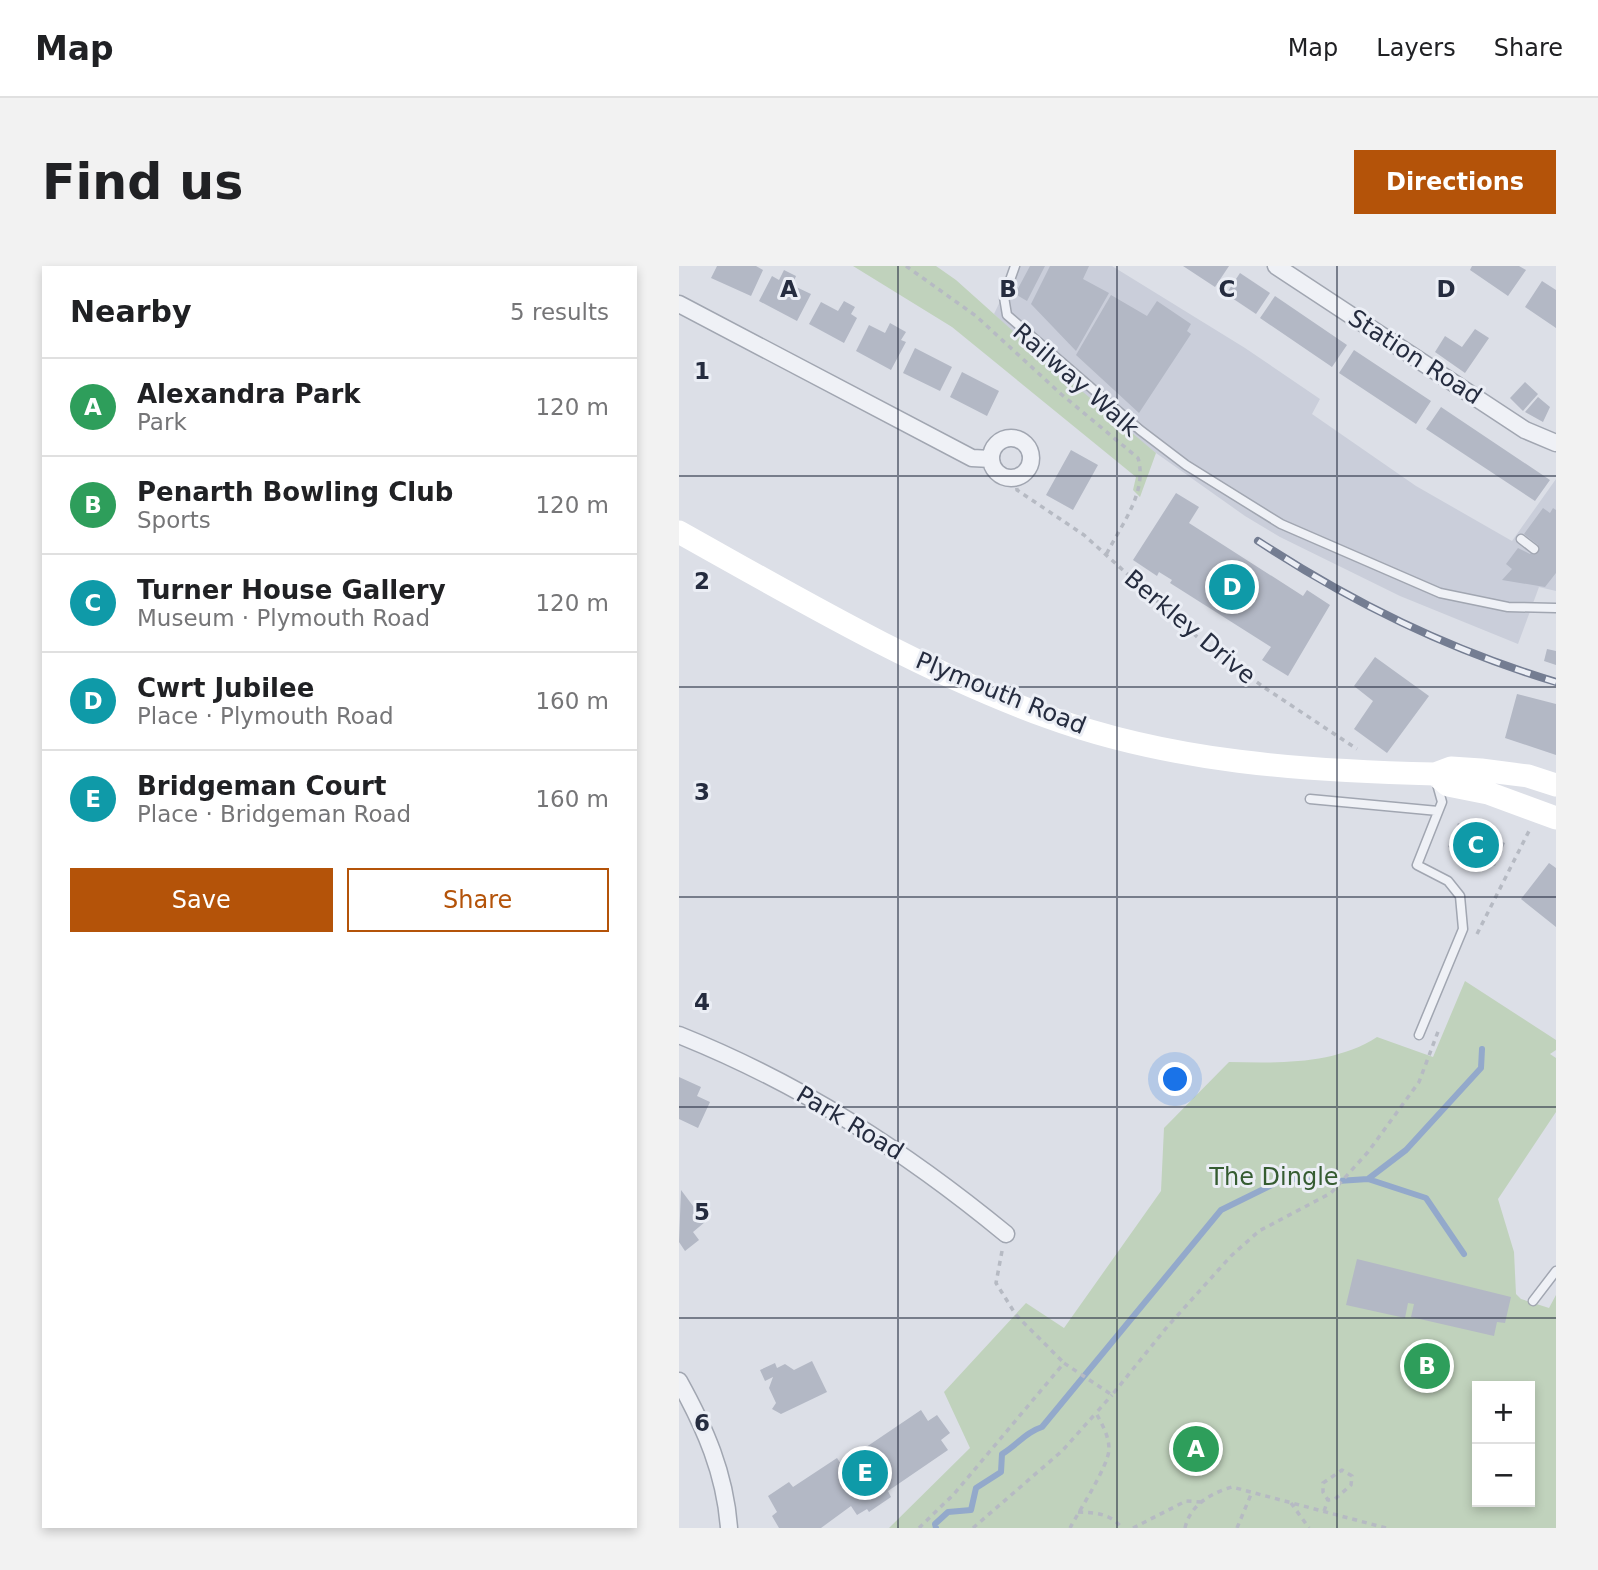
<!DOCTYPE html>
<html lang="en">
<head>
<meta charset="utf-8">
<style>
  body { margin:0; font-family:"DejaVu Sans",sans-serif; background:#f2f2f2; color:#202124 }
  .controls { position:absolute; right:21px; bottom:21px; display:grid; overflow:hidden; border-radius:0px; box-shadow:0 4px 10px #0003 }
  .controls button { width:63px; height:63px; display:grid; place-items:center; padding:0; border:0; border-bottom:2px solid #e0e0e0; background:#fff; color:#202124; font:35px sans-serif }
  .you { position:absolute; left:497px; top:814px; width:24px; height:24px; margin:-18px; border:5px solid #fff; border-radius:50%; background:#1a73e8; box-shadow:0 0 0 10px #1a73e833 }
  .badge { display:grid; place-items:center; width:46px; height:46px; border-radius:50%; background:#b45309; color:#fff; font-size:23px; font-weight:700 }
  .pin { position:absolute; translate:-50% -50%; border:4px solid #fff; box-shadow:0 2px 7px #0006 }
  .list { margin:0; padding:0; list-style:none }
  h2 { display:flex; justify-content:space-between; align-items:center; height:91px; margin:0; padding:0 28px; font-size:30px }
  h2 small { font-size:23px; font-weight:400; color:#757577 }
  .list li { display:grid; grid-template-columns:46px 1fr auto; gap:21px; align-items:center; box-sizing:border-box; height:98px; padding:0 28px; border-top:2px solid #e0e0e0 }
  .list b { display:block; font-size:26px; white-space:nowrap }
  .list p { margin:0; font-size:23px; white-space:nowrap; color:#757577 }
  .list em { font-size:23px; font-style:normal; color:#757577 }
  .actions { display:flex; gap:14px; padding:21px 28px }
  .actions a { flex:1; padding:16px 0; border:2px solid #b45309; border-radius:0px; text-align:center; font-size:24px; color:#b45309 }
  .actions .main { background:#b45309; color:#fff }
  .map { position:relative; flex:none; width:877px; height:1262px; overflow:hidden; border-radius:0px }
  header { display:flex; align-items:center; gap:42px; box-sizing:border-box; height:98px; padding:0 35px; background:#fff; border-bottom:2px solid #e0e0e0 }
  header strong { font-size:33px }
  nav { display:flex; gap:38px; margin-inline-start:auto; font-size:24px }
  .intro { display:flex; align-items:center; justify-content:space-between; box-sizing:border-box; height:168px; padding:0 42px }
  h1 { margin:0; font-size:49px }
  .button { padding:18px 32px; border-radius:0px; background:#b45309; color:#fff; font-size:24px; font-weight:700 }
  main { display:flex; gap:42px; padding:0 42px }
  aside { flex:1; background:#fff; border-radius:0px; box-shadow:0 4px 10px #0003 }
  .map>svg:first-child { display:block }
  .built { fill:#caceda }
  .green { fill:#c0d2bc; fill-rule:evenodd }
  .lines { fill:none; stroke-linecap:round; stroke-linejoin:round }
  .stream { stroke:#93a9cb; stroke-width:6 }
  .building { fill:#b3b8c5 }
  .lane-casing { stroke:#a1a6b1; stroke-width:11 }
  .street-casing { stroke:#a1a6b1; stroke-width:19 }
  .path { stroke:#b6bac3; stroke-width:3.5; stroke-dasharray:5 5; stroke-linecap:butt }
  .lane { stroke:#eff1f6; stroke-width:8 }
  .street { stroke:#eff1f6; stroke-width:16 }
  .secondary { stroke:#fff; stroke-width:23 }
  .rail-casing { stroke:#747d92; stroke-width:8 }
  .rail { stroke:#ebeef5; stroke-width:5; stroke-dasharray:16; stroke-linecap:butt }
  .grid { fill:none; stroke:#252c3f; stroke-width:2; stroke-opacity:0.55 }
  .labels { text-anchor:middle; stroke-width:6; stroke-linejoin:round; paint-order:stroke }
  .street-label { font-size:24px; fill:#252c3f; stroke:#ebeef5 }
  .park-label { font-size:24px; fill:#355c31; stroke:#ebeef5 }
  .grid-label { font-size:23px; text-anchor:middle; font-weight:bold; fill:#252c3f; stroke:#ebeef5; stroke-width:6; stroke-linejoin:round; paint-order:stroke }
</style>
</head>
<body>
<header>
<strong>Map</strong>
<nav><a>Map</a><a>Layers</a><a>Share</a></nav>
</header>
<div class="intro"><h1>Find us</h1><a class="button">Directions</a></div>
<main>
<aside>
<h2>Nearby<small>5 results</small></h2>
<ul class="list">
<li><span class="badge" style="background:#2e9e5b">A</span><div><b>Alexandra Park</b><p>Park</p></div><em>120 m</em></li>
<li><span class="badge" style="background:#2e9e5b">B</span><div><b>Penarth Bowling Club</b><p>Sports</p></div><em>120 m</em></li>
<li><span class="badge" style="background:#0f9aa8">C</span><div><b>Turner House Gallery</b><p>Museum · Plymouth Road</p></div><em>120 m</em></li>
<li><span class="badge" style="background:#0f9aa8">D</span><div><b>Cwrt Jubilee</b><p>Place · Plymouth Road</p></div><em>160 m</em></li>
<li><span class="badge" style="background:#0f9aa8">E</span><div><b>Bridgeman Court</b><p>Place · Bridgeman Road</p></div><em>160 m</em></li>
</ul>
<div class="actions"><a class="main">Save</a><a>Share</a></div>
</aside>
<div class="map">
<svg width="877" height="1262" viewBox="0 0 877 1262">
  <rect width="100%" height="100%" fill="#dcdfe7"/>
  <path class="built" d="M 338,0 L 433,0 L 566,82 L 641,133 L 633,148 L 737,220 L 833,275 L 877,213 L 877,325 L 860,321 L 839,378 L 721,330 L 601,271 L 566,250 L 477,187 L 373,105 L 315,48 Z"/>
  <path class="green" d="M 174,0 L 257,0 L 277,14 L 374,101 L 477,187 L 461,231 L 454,224 L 457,211 L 273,61 Z
    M 786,715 L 877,774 L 877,784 L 871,788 L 877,792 L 877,846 L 819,933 L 835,986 L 837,1028 L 842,1033 L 870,1042 L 877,1029 L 877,1262 L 210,1262 L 291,1182 L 265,1126 L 347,1037 L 385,1062 L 482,925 L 485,862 L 550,796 C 599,797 655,799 698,771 L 754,791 ZM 798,1120 L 851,1120 L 851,1236 L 798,1236 Z"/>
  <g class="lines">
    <path class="stream" d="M 689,913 L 747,932 L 785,988
      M 257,1262 L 256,1258 L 269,1246 L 292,1244 L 297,1222 L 322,1206 L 323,1188 C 338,1179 347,1166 363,1161 L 542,944 L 607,912 L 644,916 L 689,913 L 727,884 L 802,802 L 803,783"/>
  </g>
  <path class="building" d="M 38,0 L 77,0 L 84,4 L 72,30 L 32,12 Z
    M 351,0 L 366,0 L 348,35 L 336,28 Z
    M 371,0 L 410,0 L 404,13 L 430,27 L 397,85 L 352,38 Z
    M 504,0 L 550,0 L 536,21 Z
    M 793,0 L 840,0 L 847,4 L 829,30 L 791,4 Z
    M 105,4 L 117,10 L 113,19 L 132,28 L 118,55 L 80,35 L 93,10 L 100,14 Z
    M 561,7 L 591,27 L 577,48 L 547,28 Z
    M 863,15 L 877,24 L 877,62 L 846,41 Z
    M 432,29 L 468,50 L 478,35 L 512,58 L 508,65 L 512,68 L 460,147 L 397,89 Z
    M 596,30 L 668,79 L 653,101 L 581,52 Z
    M 165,35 L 176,41 L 172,48 L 178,52 L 165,77 L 130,58 L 142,36 L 159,45 Z
    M 211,57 L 227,66 L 222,74 L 227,76 L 212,104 L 177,85 L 190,59 L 206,67 Z
    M 796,63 L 810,72 L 786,107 L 756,86 L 766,70 L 783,81 Z
    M 236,82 L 273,101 L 261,125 L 224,107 Z
    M 675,84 L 752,135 L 737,158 L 660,107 Z
    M 283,106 L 320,125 L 308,150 L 271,131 Z
    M 846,116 L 859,128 L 844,145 L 831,132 Z
    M 859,131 L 871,141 L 864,156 L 846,146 Z
    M 762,141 L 871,214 L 856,235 L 747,163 Z
    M 392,184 L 419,199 L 394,244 L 367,229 Z
    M 497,227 L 520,241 L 510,257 L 624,330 L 628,324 L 651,339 L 609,410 L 583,394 L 592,381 L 491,317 L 493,314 L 480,306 L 478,310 L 454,294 Z
    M 864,242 L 871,247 L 874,242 L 877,244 L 877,307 L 866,321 L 823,314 L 833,303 L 827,298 L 839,282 L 851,288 L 859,279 L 845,268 Z
    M 868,383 L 877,385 L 877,399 L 865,395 Z
    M 696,391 L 750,430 L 708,487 L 675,463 L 694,435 L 675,420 Z
    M 838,428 L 877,438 L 877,489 L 826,472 Z
    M 779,557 L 826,577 L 816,600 L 769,581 Z
    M 870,597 L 877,602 L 877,661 L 842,633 Z
    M 0,811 L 22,821 L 18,830 L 31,836 L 19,862 L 0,853 Z
    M 2,924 L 26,956 L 14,966 L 20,974 L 6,985 L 0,976 Z
    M 678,993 L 832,1031 L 826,1057 L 818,1056 L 815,1070 L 732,1051 L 735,1038 L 729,1037 L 726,1052 L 667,1039 Z
    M 133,1095 L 148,1126 L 102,1148 L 93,1143 L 97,1137 L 90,1122 L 94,1111 L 86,1115 L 81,1104 L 96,1097 L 98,1102 L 106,1098 L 115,1104 Z
    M 242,1144 L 249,1155 L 258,1149 L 271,1167 L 262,1174 L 269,1184 L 209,1225 L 212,1231 L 190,1246 L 188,1243 L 178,1249 L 172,1240 L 142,1262 L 100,1262 L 93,1250 L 98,1246 L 89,1230 L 110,1216 L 114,1221 L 158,1192 L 162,1198 Z"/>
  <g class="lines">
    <g class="lane-casing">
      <path id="lane" d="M 336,0 L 325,31 L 328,49 L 461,164 L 507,199 L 602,258 L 761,327 L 829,341 L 877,342
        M 842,273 L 855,283
        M 631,533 L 759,545
        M 740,769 L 784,663 L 781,630 L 769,615 L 738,599 L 763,536 L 758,518
        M 854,1035 L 877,1005"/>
    </g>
    <g class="street-casing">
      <path id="street" d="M 597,0 L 846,164 L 877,177
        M 0,38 L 293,192 L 312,193
        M312 192a20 20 0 1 1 40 0a20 20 0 1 1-40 0Z
        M 0,769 C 122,818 226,885 327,968
        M 0,1115 C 26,1162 46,1207 50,1262"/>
    </g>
    <path class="path" d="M 227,0 L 297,50 L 382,128 L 459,192 C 469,226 442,259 427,289
      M 337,212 L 338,224 L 405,269 L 526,378 L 586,422 L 678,483
      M 798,668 L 850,565
      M 323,985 L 317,1017 L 337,1049 L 385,1097
      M 612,1237 L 630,1262
      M 645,1245 L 649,1234 L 644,1226 L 644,1217 L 663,1204 L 673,1210 L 672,1219 L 656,1233 L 649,1234
      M 399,1246 C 417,1247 431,1247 443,1262
      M 240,1262 L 275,1228 L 385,1097 L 433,1129 L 488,1061 L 552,990 L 580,965 L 652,927 L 689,886 L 740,816 L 760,763
      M 294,1262 L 383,1185 L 417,1147
      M 391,1262 C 400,1245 430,1199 430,1183 C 430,1170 423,1158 417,1147 L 433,1129
      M 454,1262 L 507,1235 L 522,1236
      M 506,1262 C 511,1239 532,1227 553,1221 L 707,1262
      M 558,1262 L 573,1226"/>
    <use href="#lane" class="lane"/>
    <use href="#street" class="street"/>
    <path class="secondary" d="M 0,266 C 120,333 240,404 369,451 C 492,496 626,505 756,508 L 772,502 L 802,504 L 849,510 L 877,519
      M 756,508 L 769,519 L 809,527 L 877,552"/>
    <g class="rail-casing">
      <path id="rail" d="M 579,275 C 674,337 768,383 877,416"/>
    </g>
    <use href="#rail" class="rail"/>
  </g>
  <path class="grid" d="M 219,0 L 219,1262M 438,0 L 438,1262M 658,0 L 658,1262M 0,210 L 877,210M 0,421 L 877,421M 0,631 L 877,631M 0,841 L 877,841M 0,1052 L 877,1052"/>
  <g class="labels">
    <g class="street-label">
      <text transform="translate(736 91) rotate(33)" y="8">Station Road</text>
      <text transform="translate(397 114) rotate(41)" y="8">Railway Walk</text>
      <text transform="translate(511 361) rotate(40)" y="8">Berkley Drive</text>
      <text transform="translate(322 427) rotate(22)" y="8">Plymouth Road</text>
      <text transform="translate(171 857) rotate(31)" y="8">Park Road</text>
    </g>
    <g class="park-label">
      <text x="595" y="919">The Dingle</text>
    </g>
  </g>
  <g class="grid-label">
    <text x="110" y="31">A</text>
    <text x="329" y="31">B</text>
    <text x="548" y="31">C</text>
    <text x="767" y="31">D</text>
    <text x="23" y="113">1</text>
    <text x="23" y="323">2</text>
    <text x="23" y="534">3</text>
    <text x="23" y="744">4</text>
    <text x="23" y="954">5</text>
    <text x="23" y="1165">6</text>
  </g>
</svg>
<div class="controls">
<button>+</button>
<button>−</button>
</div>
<div class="you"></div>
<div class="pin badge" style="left:517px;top:1183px;background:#2e9e5b">A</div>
<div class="pin badge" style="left:748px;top:1100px;background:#2e9e5b">B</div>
<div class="pin badge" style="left:797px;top:579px;background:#0f9aa8">C</div>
<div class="pin badge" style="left:553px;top:321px;background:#0f9aa8">D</div>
<div class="pin badge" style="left:186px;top:1207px;background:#0f9aa8">E</div>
</div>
</main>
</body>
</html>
